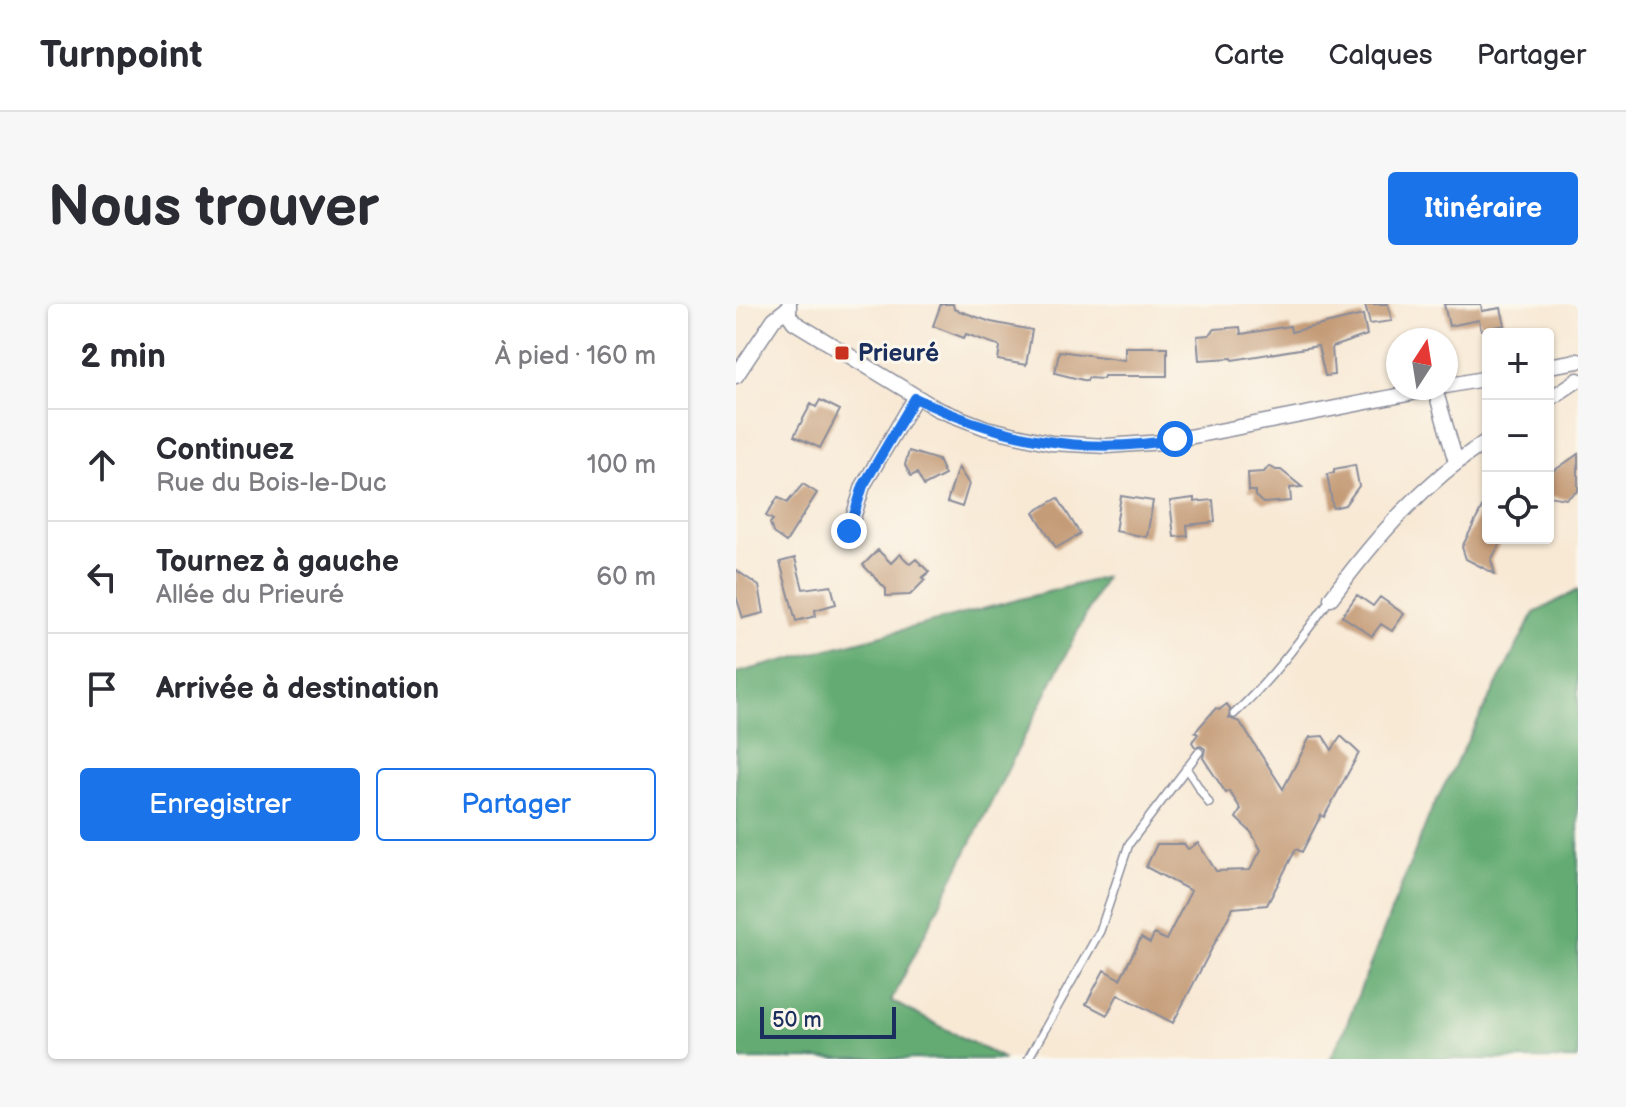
<!DOCTYPE html>
<html lang="fr">
<head>
<meta charset="utf-8">
<style>
  body { margin:0; font-family:"Balsamiq Sans",sans-serif; background:#f7f7f7; color:#2b2b33 }
  .controls { position:absolute; right:24px; top:24px; display:grid; overflow:hidden; border-radius:8px; box-shadow:0 2px 6px #0004 }
  .controls button { width:72px; height:72px; display:grid; place-items:center; padding:0; border:0; border-bottom:2px solid #e1e1e2; background:#fff; color:#2b2b33; font:40px sans-serif }
  .compass { position:absolute; left:650px; top:24px; width:72px; height:72px; border-radius:50%; background:#fff; box-shadow:0 2px 6px #0004; rotate:12deg }
  .scale { position:absolute; left:24px; bottom:20px; width:136px; box-sizing:border-box; padding-left:8px; border:4px solid #1b2f5e; border-top:0; font-size:22px; line-height:28px; white-space:nowrap; color:#1b2f5e; -webkit-text-stroke:6px #fbf7ec; paint-order:stroke }
  .stop { position:absolute; width:24px; height:24px; margin:-18px; border:6px solid #1a73e8; border-radius:50%; background:#fff }
  .stop.end { background:#1a73e8; border-color:#fff; box-shadow:0 2px 8px #0008 }
  .list { margin:0; padding:0; list-style:none }
  h2 { display:flex; justify-content:space-between; align-items:center; height:104px; margin:0; padding:0 32px; font-size:34px }
  h2 small { font-size:26px; font-weight:400; color:#7c7c81 }
  .list li { display:grid; grid-template-columns:52px 1fr auto; gap:24px; align-items:center; box-sizing:border-box; height:112px; padding:0 32px; border-top:2px solid #e1e1e2 }
  .list b { display:block; font-size:30px; white-space:nowrap }
  .list p { margin:0; font-size:26px; white-space:nowrap; color:#7c7c81 }
  .list em { font-size:26px; font-style:normal; color:#7c7c81 }
  .actions { display:flex; gap:16px; padding:24px 32px }
  .actions a { flex:1; padding:18px 0; border:2px solid #1a73e8; border-radius:8px; text-align:center; font-size:28px; color:#1a73e8 }
  .actions .main { background:#1a73e8; color:#fff }
  .icon { flex:none; width:44px; height:44px; fill:none; stroke:currentColor; stroke-width:2; stroke-linecap:round; stroke-linejoin:round }
  .map { position:relative; flex:none; width:842px; height:755px; overflow:hidden; border-radius:8px }
  header { display:flex; align-items:center; gap:48px; box-sizing:border-box; height:112px; padding:0 40px; background:#fff; border-bottom:2px solid #e1e1e2 }
  header strong { font-size:38px }
  nav { display:flex; gap:44px; margin-inline-start:auto; font-size:28px }
  .intro { display:flex; align-items:center; justify-content:space-between; box-sizing:border-box; height:192px; padding:0 48px }
  h1 { margin:0; font-size:56px }
  .button { padding:20px 36px; border-radius:8px; background:#1a73e8; color:#fff; font-size:28px; font-weight:700 }
  main { display:flex; gap:48px; padding:0 48px }
  aside { flex:1; background:#fff; border-radius:8px; box-shadow:0 2px 6px #0004 }
  .map>svg:first-child { display:block }
  .forest { fill:#64ab72; stroke:#406d68; stroke-width:2 }
  .building { fill:#c59c78 }
  .lines { fill:none; stroke-linecap:round; stroke-linejoin:round }
  .service-casing { stroke:#8a8c9a; stroke-width:10 }
  .minor-casing { stroke:#8a8c9a; stroke-width:17 }
  .service { stroke:#fff; stroke-width:7 }
  .minor { stroke:#fff; stroke-width:14 }
  .route { stroke:#1a73e8; stroke-width:10 }
  .poi-dot { fill:#c8321e; stroke:#fbf7ec; stroke-width:3 }
  .labels { text-anchor:middle; stroke-width:6; stroke-linejoin:round; paint-order:stroke }
  .poi-label { font-size:24px; font-weight:bold; fill:#1b2f5e; stroke:#fbf7ec; text-anchor:start }
</style>
</head>
<body>
<header>
<strong>Turnpoint</strong>
<nav><a>Carte</a><a>Calques</a><a>Partager</a></nav>
</header>
<div class="intro"><h1>Nous trouver</h1><a class="button">Itinéraire</a></div>
<main>
<aside>
<h2>2 min<small>À pied · 160 m</small></h2>
<ul class="list">
<li><svg class="icon" aria-label="ahead" viewBox="0 0 24 24"><path d="M12 20V5M6 11l6-6 6 6"/></svg><div><b>Continuez</b><p>Rue du Bois-le-Duc</p></div><em>100 m</em></li>
<li><svg class="icon" aria-label="left" viewBox="0 0 24 24"><path d="M17 20v-9H6M10 6l-5 5 5 5"/></svg><div><b>Tournez à gauche</b><p>Allée du Prieuré</p></div><em>60 m</em></li>
<li><svg class="icon" aria-label="arrive" viewBox="0 0 24 24"><path d="M6 21V4h12l-3 4 3 4H6"/></svg><div><b>Arrivée à destination</b></div></li>
</ul>
<div class="actions"><a class="main">Enregistrer</a><a>Partager</a></div>
</aside>
<div class="map">
<svg width="842" height="755" viewBox="0 0 842 755">
  <rect width="100%" height="100%" fill="#fbf7ec"/>
  <filter id="ink" filterUnits="userSpaceOnUse"><feTurbulence type="fractalNoise" baseFrequency=".0125" numOctaves="2"/><feDisplacementMap in="SourceGraphic" scale="16" xChannelSelector="R" yChannelSelector="G"/><feConvolveMatrix kernelMatrix="1 2 1 2 8 2 1 2 1" color-interpolation-filters="sRGB"/></filter>
  <filter id="wash" filterUnits="userSpaceOnUse"><feTurbulence type="fractalNoise" baseFrequency=".006" numOctaves="4" result="noise"/><feDisplacementMap in="SourceGraphic" scale="32" xChannelSelector="R" yChannelSelector="G"/><feGaussianBlur stdDeviation="1.8" result="paint"/><feColorMatrix in="noise" values="0 0 0 0 0 0 0 0 0 0 0 0 0 0 0 0 0 1.4 0 .05"/><feComposite in="paint" operator="in"/></filter>
  <g filter="url(#wash)">
    <rect width="100%" height="100%" fill="#f8e9d5"/>
    <path class="forest" d="M 369,273 L 155,697 L 268,755 L 0,755 L 0,369 Z
      M 842,286 L 842,755 L 594,755 L 607,729 L 695,507 L 798,309 Z"/>
    <g id="blocks">
      <path class="building" d="M 205,0 L 217,0 L 218,5 L 255,18 L 296,26 L 290,61 L 262,56 L 264,43 L 262,41 L 230,30 L 228,34 L 197,22 Z
        M 629,0 L 652,0 L 656,17 L 634,20 Z
        M 708,0 L 745,0 L 746,7 L 765,4 L 769,21 L 745,26 L 743,16 L 713,22 Z
        M 627,11 L 631,31 L 596,43 L 598,71 L 589,72 L 582,42 L 497,56 L 496,54 L 463,56 L 461,32 L 473,31 L 479,25 L 504,23 L 505,30 L 554,22 L 555,28 Z
        M 389,43 L 431,43 L 431,72 L 368,72 L 367,75 L 352,74 L 351,77 L 319,69 L 323,47 L 389,56 Z
        M 84,96 L 104,106 L 84,144 L 58,132 L 75,100 L 80,103 Z
        M 173,147 L 202,156 L 209,171 L 188,182 L 181,169 L 175,172 L 169,161 Z
        M 842,150 L 842,187 L 830,195 L 812,192 L 812,171 Z
        M 619,161 L 623,182 L 609,201 L 597,204 L 591,170 L 598,169 L 598,165 Z
        M 533,162 L 540,166 L 545,166 L 566,183 L 554,184 L 555,197 L 527,199 L 519,192 L 519,187 L 513,187 L 512,169 L 528,168 Z
        M 222,163 L 233,180 L 226,203 L 211,198 Z
        M 67,180 L 81,189 L 50,238 L 37,229 L 34,219 L 37,216 L 30,212 L 42,193 L 51,199 Z
        M 385,192 L 417,197 L 411,233 L 379,227 Z
        M 752,192 L 752,234 L 767,234 L 755,256 L 759,270 L 730,255 L 726,243 Z
        M 322,194 L 344,230 L 320,244 L 298,208 Z
        M 458,194 L 458,198 L 477,196 L 479,218 L 451,221 L 452,232 L 438,233 L 434,197 Z
        M 142,246 L 155,259 L 164,250 L 174,260 L 180,255 L 193,268 L 186,274 L 189,276 L 174,291 L 150,292 L 150,285 L 127,261 Z
        M 59,254 L 67,285 L 95,281 L 100,300 L 79,306 L 80,312 L 60,317 L 44,258 Z
        M 0,266 L 23,282 L 28,309 L 7,314 L 0,292 Z
        M 621,291 L 637,302 L 644,293 L 668,310 L 656,327 L 645,320 L 636,332 L 606,312 Z
        M 491,400 L 494,405 L 493,414 L 504,418 L 547,485 L 574,433 L 587,432 L 596,446 L 605,432 L 623,449 L 588,513 L 585,511 L 566,548 L 560,545 L 531,601 L 497,604 L 437,719 L 382,690 L 371,711 L 350,700 L 368,666 L 384,675 L 405,634 L 414,639 L 418,630 L 430,636 L 455,587 L 410,563 L 421,540 L 448,540 L 452,545 L 462,539 L 480,567 L 514,566 L 525,546 L 515,528 L 500,514 L 505,505 L 493,487 L 490,489 L 467,454 L 469,445 L 465,442 L 459,443 L 456,438 L 462,430 L 459,428 L 480,404 L 483,406 Z"/>
    </g>
  </g>
  <g filter="url(#ink)">
    <use href="#blocks" fill-opacity="0" stroke="#8a8c9a" stroke-width="2"/>
    <g class="lines">
      <g class="service-casing">
        <path id="service" d="M 498,410 C 535,376 566,334 595,294
          M 450,464 L 473,499
          M 292,755 L 364,627 L 393,540 L 463,448"/>
      </g>
      <g class="minor-casing">
        <path id="minor" d="M 53,0 L 53,11 L 58,18 L 201,105 L 250,124 L 315,139 L 371,142 L 427,138 L 702,84
          M 812,62 L 842,57
          M 0,72 L 38,15 L 52,4
          M 710,82 L 752,74
          M 699,85 L 720,158
          M 812,96 L 842,76
          M 113,227 L 127,182 L 179,94
          M 595,294 C 641,232 687,179 752,136"/>
      </g>
      <use href="#service" class="service"/>
      <use href="#minor" class="minor"/>
    </g>
  </g>
  <g class="lines" filter="url(#ink)">
    <path class="route" d="M 113,227 L 127,182 L 179,94 C 260,134 350,153 439,135"/>
  </g>
  <rect class="poi-dot" x="98" y="41" width="16" height="16" rx="4"/>
  <g class="labels">
    <g class="poi-label">
      <text x="122" y="57">Prieuré</text>
    </g>
  </g>
</svg>
<div class="controls">
<button>+</button>
<button>−</button>
<button><svg class="icon" aria-label="locate" viewBox="0 0 24 24"><circle cx="12" cy="12" r="6"/><path d="M12 2v4M12 18v4M2 12h4M18 12h4"/></svg></button>
</div>
<svg class="compass" viewBox="-18 -18 36 36"><path d="M0-13l5 13h-10z" fill="#e53935"/><path d="M0 13l5-13h-10z" fill="#7c7c81"/></svg>
<div class="scale">50 m</div>
<div class="stop" style="left:439px;top:135px"></div>
<div class="stop end" style="left:113px;top:227px"></div>
</div>
</main>
</body>
</html>
